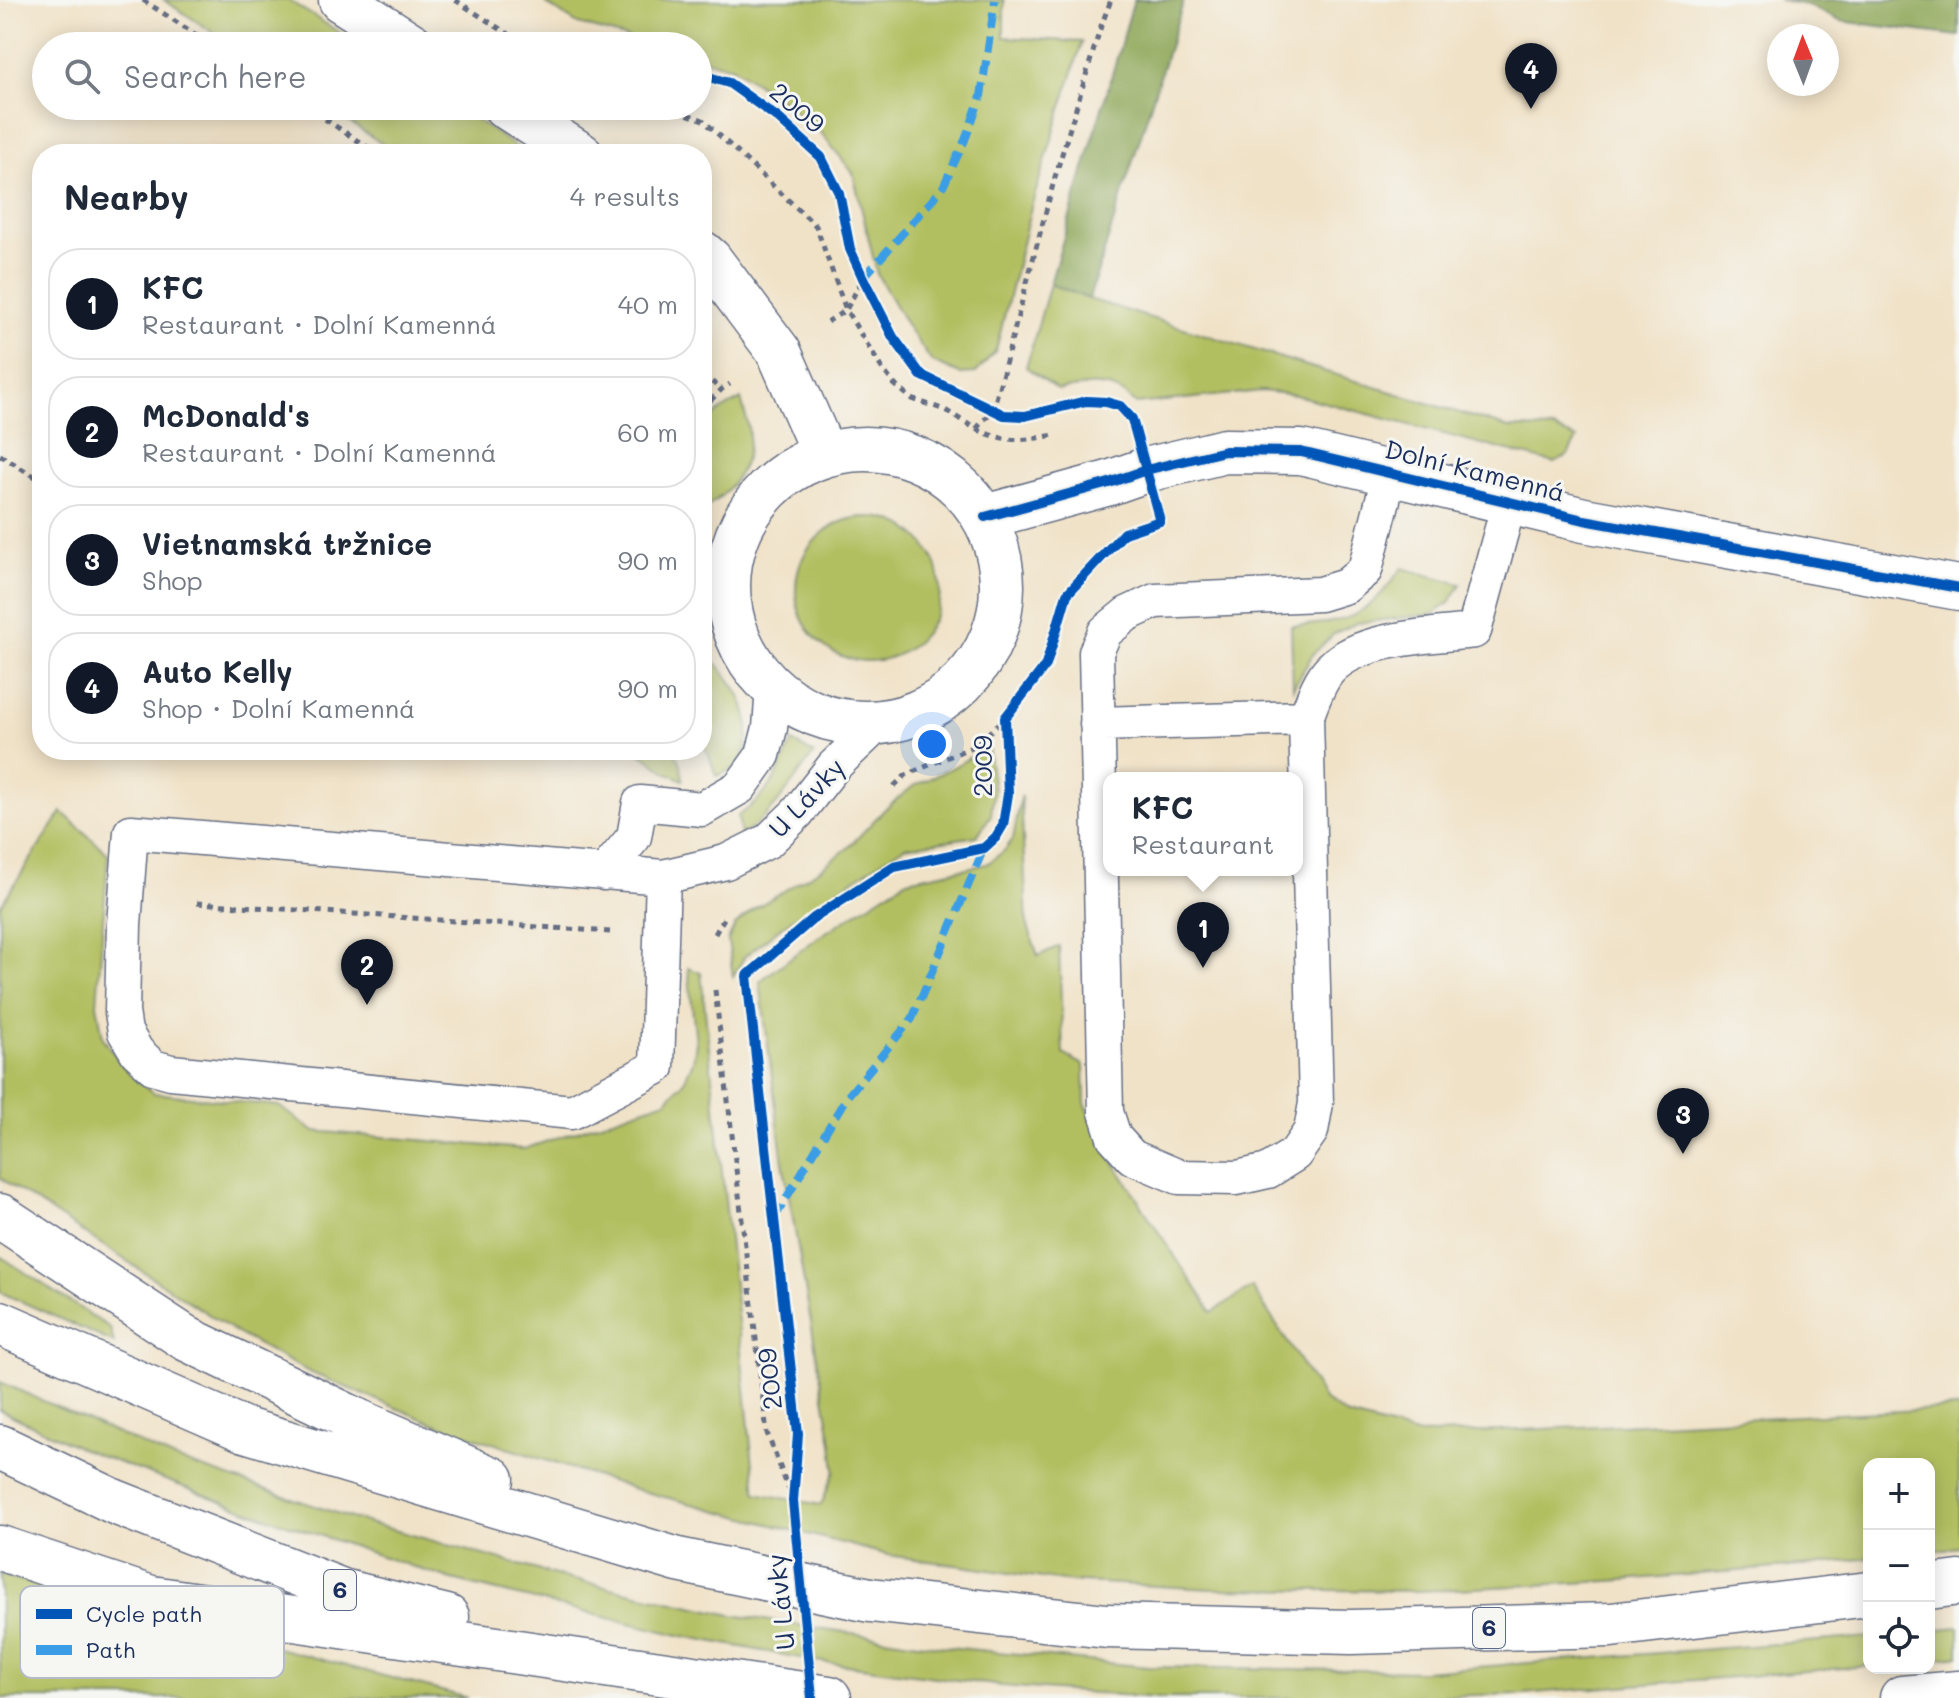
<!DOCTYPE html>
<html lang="en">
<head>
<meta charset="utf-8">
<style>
  body { margin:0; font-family:Mali,sans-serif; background:#f6f6f7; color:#1f2937 }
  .controls { position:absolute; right:24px; bottom:24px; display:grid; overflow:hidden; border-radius:16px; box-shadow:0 4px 20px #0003 }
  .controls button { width:72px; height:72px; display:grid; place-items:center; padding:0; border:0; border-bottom:2px solid #e0e1e3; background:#fff; color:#1f2937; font:40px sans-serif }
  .compass { position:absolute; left:1767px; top:24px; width:72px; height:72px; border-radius:50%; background:#fff; box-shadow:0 4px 20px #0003; rotate:359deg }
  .you { position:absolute; left:932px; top:744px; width:28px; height:28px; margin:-20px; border:6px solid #fff; border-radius:50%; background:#1a73e8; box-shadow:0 0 0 12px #1a73e833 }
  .badge { display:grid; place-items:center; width:52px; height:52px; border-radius:50%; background:#111827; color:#fff; font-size:26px; font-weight:700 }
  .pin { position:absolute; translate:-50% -66px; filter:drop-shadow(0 2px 4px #0008) }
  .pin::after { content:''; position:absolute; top:42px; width:28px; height:24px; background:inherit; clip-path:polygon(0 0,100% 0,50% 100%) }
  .popup { position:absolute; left:1103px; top:772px; width:200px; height:104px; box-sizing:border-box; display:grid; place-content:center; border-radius:16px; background:#fff; filter:drop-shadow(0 2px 6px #0005); font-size:26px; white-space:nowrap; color:#747a83 }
  .popup b { font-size:30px; color:#1f2937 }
  .popup::after { content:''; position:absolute; left:50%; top:100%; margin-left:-16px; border:16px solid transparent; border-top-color:#fff }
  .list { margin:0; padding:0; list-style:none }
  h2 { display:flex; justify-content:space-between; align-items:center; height:104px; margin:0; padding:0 32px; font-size:34px }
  h2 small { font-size:26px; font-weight:400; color:#747a83 }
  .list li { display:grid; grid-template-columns:52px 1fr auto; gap:24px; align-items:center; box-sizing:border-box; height:112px; margin:0 16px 16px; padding:0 16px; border:2px solid #e0e1e3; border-radius:32px }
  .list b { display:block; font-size:30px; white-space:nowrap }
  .list p { margin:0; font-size:26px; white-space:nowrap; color:#747a83 }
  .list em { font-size:26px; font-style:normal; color:#747a83 }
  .icon { flex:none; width:44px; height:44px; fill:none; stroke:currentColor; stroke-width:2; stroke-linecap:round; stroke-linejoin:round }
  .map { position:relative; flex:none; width:1959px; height:1698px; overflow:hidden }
  .search { position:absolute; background:#fff; box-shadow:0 4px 20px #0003; left:32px; top:32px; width:680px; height:88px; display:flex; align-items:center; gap:20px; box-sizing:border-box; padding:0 28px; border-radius:44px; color:#747a83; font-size:30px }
  .panel { position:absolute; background:#fff; box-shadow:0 4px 20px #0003; left:32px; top:144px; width:680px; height:616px; border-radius:32px }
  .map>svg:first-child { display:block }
  .green { fill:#b2bf61; stroke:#667760; stroke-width:2 }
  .forest { fill:#8da657; stroke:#546a5a; stroke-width:2 }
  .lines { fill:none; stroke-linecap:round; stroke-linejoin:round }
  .lane-casing { stroke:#666e83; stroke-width:37 }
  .street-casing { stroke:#666e83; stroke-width:47 }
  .highway-casing { stroke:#666e83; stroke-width:47 }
  .path { stroke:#666e83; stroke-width:5; stroke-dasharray:6 6; stroke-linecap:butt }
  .lane { stroke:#fff; stroke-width:34 }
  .street { stroke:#fff; stroke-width:44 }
  .highway { stroke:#fff; stroke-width:44 }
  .quiet { stroke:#3b9de6; stroke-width:8; stroke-dasharray:16 8; stroke-linecap:butt }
  .cycleway-casing { stroke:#f6f6f2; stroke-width:15 }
  .cycleway { stroke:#0057b8; stroke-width:10 }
  .labels { text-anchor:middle; stroke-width:6; stroke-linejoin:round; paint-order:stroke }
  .shield { fill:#f6f6f2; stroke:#5d6b8a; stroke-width:2 }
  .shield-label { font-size:24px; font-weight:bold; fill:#1b2f5e }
  .street-label { font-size:26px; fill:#1b2f5e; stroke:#f6f6f2 }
  .key { fill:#f6f6f2; stroke:#b4bac6; stroke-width:2 }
  .key-label { font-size:22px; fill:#1b2f5e }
</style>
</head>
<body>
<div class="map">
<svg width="1959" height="1698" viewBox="0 0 1959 1698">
  <rect width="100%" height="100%" fill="#f6f6f2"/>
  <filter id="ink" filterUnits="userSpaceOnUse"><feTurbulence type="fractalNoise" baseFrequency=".0125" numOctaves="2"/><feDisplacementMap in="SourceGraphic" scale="16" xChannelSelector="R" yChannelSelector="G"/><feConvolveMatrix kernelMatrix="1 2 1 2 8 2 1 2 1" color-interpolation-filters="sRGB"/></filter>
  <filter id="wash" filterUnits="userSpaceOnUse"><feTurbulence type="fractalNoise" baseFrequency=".006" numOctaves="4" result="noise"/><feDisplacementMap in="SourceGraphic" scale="32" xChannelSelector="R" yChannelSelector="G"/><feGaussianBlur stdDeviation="1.8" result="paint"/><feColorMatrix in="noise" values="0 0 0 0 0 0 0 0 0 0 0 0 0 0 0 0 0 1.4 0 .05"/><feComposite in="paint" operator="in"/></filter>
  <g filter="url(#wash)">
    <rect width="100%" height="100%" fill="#f0e2c7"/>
    <path class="green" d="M 164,0 L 288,0 L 361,46 L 234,46 Z
      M 552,0 L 1004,0 L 1004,37 L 1082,42 L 1031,207 L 996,350 L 976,373 L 960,374 L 932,362 L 907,326 L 877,274 L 853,173 L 822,134 L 777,97 L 733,67 L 698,58 L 698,46 L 656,46 L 578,24 L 546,4 Z
      M 325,106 L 456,106 L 526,154 L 398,154 Z
      M 1050,284 L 1089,299 L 1509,428 L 1554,429 L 1577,439 L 1568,455 L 1554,463 L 1296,395 L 1262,391 L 1136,404 C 1131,400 1126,395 1121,392 C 1103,381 1077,387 1058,390 L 1026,367 Z
      M 741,399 C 744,411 749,424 749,437 C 749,468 729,495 702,509 L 702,426 L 721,410 Z
      M796 589a72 72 0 1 1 144 0a72 72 0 1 1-144 0Z
      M 1402,568 L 1461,584 L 1450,602 L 1434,614 L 1357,623 L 1335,633 L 1313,654 L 1293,688 L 1291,626 C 1314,624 1341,624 1361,611 C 1378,601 1390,583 1402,568 Z
      M 702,647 C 727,675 757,705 746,746 C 744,754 740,763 733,768 C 729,771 722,774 716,776 L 708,753 L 702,744 Z
      M 792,742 L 814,754 C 789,786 776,812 741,836 L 738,816 C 770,794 777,778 792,742 Z
      M 988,747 L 994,790 L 991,815 L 977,836 L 904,847 L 785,924 L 745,956 L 733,977 L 728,940 L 735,925 L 754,909 L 820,869 L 849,847 L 884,810 L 912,787 L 953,767 Z
      M 637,750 L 673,750 L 681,764 L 683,780 L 666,772 Z
      M 1021,796 L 1027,923 L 1038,956 L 1059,946 L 1063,1054 L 1084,1065 L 1085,1103 L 1104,1146 L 1154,1225 L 1212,1312 L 1252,1287 L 1326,1402 L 1348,1416 L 1420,1435 L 1959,1408 L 1959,1547 L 1929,1551 L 1929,1464 L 1869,1464 L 1869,1558 L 1814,1565 L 1609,1581 L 1420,1591 L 1212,1589 L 1063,1581 L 888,1555 L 638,1490 L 440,1426 L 309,1372 L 240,1335 L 0,1178 L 0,906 L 62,812 L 108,854 L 97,1004 L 103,1038 L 120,1063 L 137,1081 L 154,1093 L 279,1106 L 313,1131 L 524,1149 L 666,1101 L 683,1083 L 693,1062 L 696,1043 L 688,968 L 701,973 L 756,1493 L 821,1505 L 835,1471 L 832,1443 L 782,1156 L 760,981 L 817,938 L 907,880 L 987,864 L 1004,851 L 1013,839 Z
      M 0,1256 L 110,1328 L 114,1343 L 0,1292 Z
      M 0,1382 L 175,1459 L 351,1518 L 570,1579 L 732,1615 L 938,1646 L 1148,1667 L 1424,1671 L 1869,1637 L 1869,1666 L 1522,1694 L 1345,1698 L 1160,1698 L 1002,1686 L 816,1661 L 683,1636 L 452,1580 L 245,1510 L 80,1448 L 0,1410 Z
      M 0,1575 L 468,1698 L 0,1698 Z
      M 1959,1627 L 1959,1656 L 1929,1660 L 1929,1630 Z"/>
    <path class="forest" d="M 1134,0 L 1184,0 L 1089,299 L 1050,284 Z
      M 1779,0 L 1959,0 L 1959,36 L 1840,21 L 1807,5 Z"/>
  </g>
  <g filter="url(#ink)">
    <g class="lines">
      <g class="lane-casing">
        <path id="lane" d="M 1390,472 L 1365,570 L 1346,586 L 1320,594 L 1155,601 L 1127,614 L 1105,632 L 1096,652 L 1106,1112 L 1114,1137 L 1132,1157 L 1179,1177 L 1237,1178 L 1268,1171 L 1295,1154 L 1311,1131 L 1316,1103 L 1306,718 C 1312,702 1319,680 1331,668 C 1362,637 1431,636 1474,631 L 1509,503
          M 702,580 L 727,583
          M 1097,724 L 1306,718
          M 604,873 L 634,837 L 640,803 L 702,809 L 740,787 L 763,755 L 770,728 L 773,688
          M 663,877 L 131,832 L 124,924 L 122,1012 L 125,1032 L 137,1052 L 153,1067 L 171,1072 L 572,1112 L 657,1067 L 663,877 L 726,862 L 768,841 L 797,813 L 834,766 L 880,722"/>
      </g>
      <g class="street-casing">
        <path id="street" d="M 341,0 L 413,46
          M 505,106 L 580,154
          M 702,253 L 710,260 L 779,352 L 824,454
          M728 586a137 137 0 1 1 274 0a137 137 0 1 1-274 0Z
          M 985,517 L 1109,483 L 1146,470 L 1225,451 L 1301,452 L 1584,520 L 1959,588"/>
      </g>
      <g class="highway-casing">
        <path id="highway" d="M 0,1216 L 187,1339 L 360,1422 L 492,1479
          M 0,1323 L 245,1430 L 678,1560 L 870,1600 L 1107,1626 L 1351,1632 L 1611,1625 L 1869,1594
          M 0,1447 L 115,1502 L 342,1591 L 447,1617
          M 0,1548 L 151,1598 L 829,1698
          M 1929,1587 L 1959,1583
          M 1902,1698 L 1959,1693"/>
      </g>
      <path class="path" d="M 143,0 L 213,46
        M 455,0 L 527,46
        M 305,106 L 378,154
        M 665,106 L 703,120 L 816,226 L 846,310 L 881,367 L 894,384 L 912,399 L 945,410 L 976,429 L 993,410 L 1055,177 L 1101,26 L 1111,0
        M 827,322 L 846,310 L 863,278
        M 702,375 L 722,389
        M 702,409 L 722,389 L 730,384
        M 976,429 C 1007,443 1022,441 1054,435
        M 0,455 L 42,481
        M 894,786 L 906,775 L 974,746 L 1005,718
        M 197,903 L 611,932
        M 715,934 L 726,915
        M 715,990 L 767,1433 L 793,1501"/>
      <use href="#lane" class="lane"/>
      <use href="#street" class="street"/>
      <use href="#highway" class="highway"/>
      <path class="quiet" d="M 863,278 L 942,189 L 965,140 L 981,96 L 995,0
        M 774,1219 L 846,1098 L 912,1019 L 984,848"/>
      <g class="cycleway-casing">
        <path id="cycleway" d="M 698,74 L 729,83 L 778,118 L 821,157 L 839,193 L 850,249 L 863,278 L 893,337 L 921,375 L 1004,415 L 1025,416 L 1086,401 L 1106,402 L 1120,406 L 1132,419 L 1160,521 L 1124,533 L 1067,594 L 1046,665 L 1005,718 L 1008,794 L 1003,825 L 996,837 L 984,848 L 894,867 L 814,918 L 747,976 L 798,1434 L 793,1501 L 812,1698
          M 985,517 L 1109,483 L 1146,470 L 1225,451 L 1301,452 L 1584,520 L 1959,588"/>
      </g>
      <use href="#cycleway" class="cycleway"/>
    </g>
  </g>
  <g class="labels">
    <g class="shield">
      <rect x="324" y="1570" width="32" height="40" rx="6"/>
      <rect x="1473" y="1608" width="32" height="40" rx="6"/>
    </g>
    <g class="shield-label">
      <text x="340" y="1598">6</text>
      <text x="1489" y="1636">6</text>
    </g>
    <g class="street-label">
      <text transform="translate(797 108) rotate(40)" y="9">2009</text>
      <text transform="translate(1475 471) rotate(14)" y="9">Dolní Kamenná</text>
      <text transform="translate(983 766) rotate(-90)" y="9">2009</text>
      <text transform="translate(807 798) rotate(-47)" y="9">U Lávky</text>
      <text transform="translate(770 1379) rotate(-96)" y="9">2009</text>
      <text transform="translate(781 1602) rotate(-96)" y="9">U Lávky</text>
    </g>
  </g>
  <rect x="20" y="1586" width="264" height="92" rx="12" class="key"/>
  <rect x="36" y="1609" width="36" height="10" fill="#0057b8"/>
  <rect x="36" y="1645" width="36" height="10" fill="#3b9de6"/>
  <g class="key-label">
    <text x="86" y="1622">Cycle path</text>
    <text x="86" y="1658">Path</text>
  </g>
</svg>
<div class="controls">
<button>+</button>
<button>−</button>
<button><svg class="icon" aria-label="locate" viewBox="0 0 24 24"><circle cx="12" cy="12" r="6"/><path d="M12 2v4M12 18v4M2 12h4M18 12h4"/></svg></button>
</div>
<svg class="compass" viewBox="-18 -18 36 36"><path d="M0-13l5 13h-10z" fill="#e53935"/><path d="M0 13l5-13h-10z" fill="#747a83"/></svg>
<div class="you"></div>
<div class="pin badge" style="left:1203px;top:968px">1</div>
<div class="popup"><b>KFC</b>Restaurant</div>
<div class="pin badge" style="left:367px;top:1005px">2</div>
<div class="pin badge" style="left:1683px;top:1154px">3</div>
<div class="pin badge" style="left:1531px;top:109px">4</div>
<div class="search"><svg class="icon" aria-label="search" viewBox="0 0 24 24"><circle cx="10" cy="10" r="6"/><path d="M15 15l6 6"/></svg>Search here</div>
<section class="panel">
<h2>Nearby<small>4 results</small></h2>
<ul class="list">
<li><span class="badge">1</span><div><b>KFC</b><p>Restaurant · Dolní Kamenná</p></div><em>40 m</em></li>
<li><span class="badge">2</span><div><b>McDonald's</b><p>Restaurant · Dolní Kamenná</p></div><em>60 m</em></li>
<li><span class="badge">3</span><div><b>Vietnamská tržnice</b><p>Shop</p></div><em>90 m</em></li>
<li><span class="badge">4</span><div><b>Auto Kelly</b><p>Shop · Dolní Kamenná</p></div><em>90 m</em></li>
</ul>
</section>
</div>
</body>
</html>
